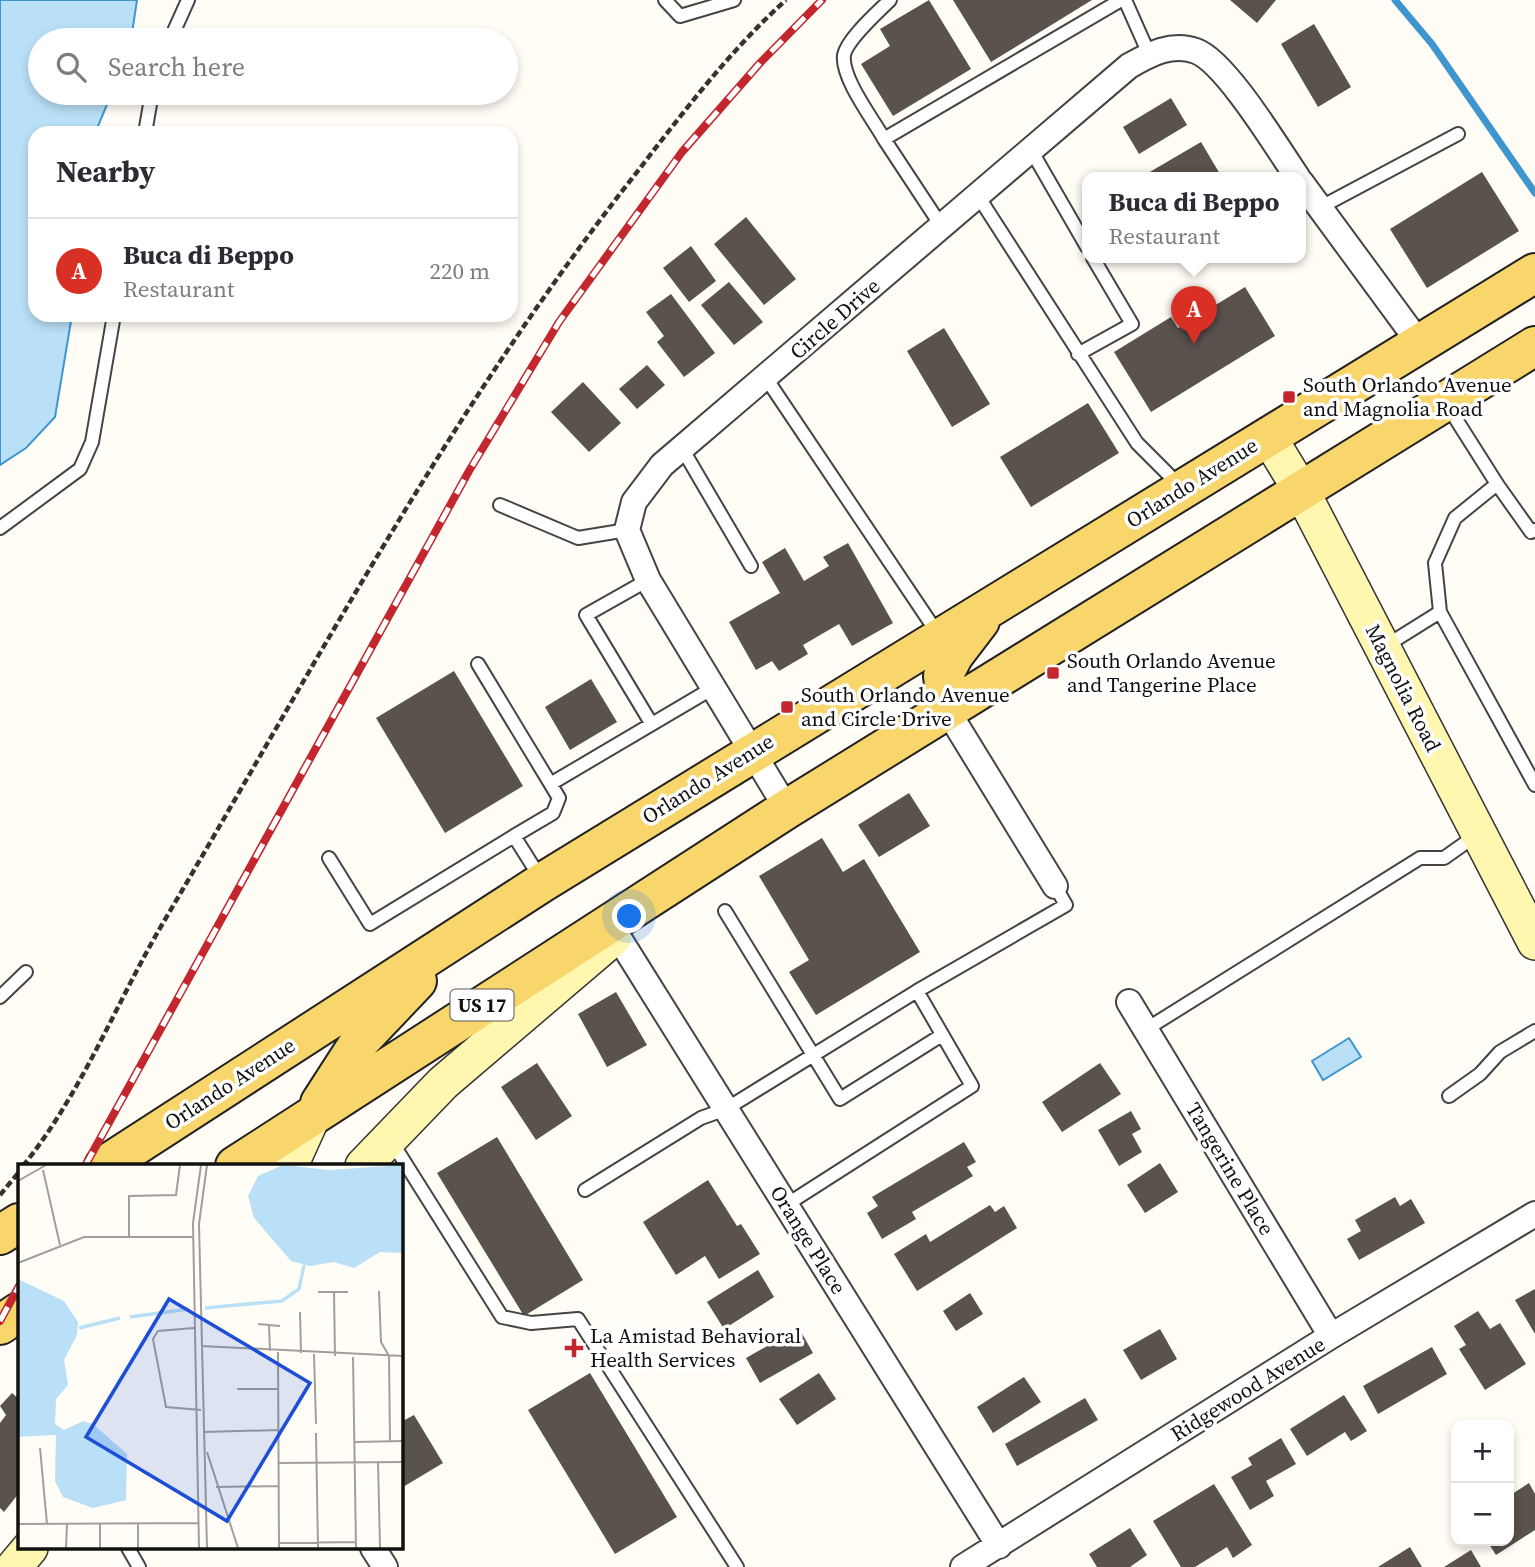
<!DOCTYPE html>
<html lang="en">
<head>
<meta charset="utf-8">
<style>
  body { margin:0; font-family:"Source Serif 4",serif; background:#f7f7f7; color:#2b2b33 }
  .controls { position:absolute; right:21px; bottom:21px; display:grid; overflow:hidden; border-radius:14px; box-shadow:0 4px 10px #0003 }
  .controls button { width:63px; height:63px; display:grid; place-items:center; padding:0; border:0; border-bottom:2px solid #e1e1e2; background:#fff; color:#2b2b33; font:35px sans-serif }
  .you { position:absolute; left:630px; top:917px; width:24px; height:24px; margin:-18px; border:5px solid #fff; border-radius:50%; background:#1a73e8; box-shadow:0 0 0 10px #1a73e833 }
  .badge { display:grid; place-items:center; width:46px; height:46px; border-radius:50%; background:#d93025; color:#fff; font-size:23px; font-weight:700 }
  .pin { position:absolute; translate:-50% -58px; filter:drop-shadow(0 2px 4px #0008) }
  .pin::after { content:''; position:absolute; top:37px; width:24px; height:21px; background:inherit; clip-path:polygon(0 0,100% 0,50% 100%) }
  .popup { position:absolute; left:1082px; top:172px; width:224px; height:91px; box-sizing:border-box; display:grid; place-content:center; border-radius:14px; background:#fff; filter:drop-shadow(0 2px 5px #0005); font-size:23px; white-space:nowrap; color:#7c7c81 }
  .popup b { font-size:26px; color:#2b2b33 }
  .popup::after { content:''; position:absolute; left:50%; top:100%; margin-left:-14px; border:14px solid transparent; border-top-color:#fff }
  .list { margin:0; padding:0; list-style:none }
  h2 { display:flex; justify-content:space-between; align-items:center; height:91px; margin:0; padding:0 28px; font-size:30px }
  h2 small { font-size:23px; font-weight:400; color:#7c7c81 }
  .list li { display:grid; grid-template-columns:46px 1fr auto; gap:21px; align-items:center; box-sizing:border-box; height:105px; padding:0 28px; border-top:2px solid #e1e1e2 }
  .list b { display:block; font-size:26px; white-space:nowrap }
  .list p { margin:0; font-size:23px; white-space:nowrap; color:#7c7c81 }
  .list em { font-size:23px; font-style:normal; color:#7c7c81 }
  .icon { flex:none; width:38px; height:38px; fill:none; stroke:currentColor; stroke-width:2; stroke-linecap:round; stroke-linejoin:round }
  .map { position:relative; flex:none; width:1535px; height:1567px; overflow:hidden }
  .search { position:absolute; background:#fff; box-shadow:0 4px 10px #0003; left:28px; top:28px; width:490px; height:77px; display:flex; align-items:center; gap:18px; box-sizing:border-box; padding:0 24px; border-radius:38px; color:#7c7c81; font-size:26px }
  .panel { position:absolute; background:#fff; box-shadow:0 4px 10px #0003; left:28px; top:126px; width:490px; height:196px; border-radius:21px }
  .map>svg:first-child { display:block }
  .water { fill:#b9e0f7; stroke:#3f96cf; stroke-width:2 }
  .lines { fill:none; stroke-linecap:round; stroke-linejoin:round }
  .stream { stroke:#3f96cf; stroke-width:7 }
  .building { fill:#5a524d }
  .lane-casing { stroke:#444; stroke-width:16 }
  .street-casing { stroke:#444; stroke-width:28 }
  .secondary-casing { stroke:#333; stroke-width:38 }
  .primary-casing { stroke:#222; stroke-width:42 }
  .path { stroke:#333; stroke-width:4.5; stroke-dasharray:7 3.5; stroke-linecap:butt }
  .lane { stroke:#fff; stroke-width:12 }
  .street { stroke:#fff; stroke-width:24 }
  .secondary { stroke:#fff6b0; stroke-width:35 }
  .primary { stroke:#f9d66b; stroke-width:38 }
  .rail-casing { stroke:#c4262e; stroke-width:8 }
  .rail { stroke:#fff; stroke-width:5; stroke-dasharray:16; stroke-linecap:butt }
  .poi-dot { fill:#c4262e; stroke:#fff; stroke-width:2.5 }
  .labels { text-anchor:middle; stroke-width:7; stroke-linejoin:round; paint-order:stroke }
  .shield { fill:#fff; stroke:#585858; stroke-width:2 }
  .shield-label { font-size:19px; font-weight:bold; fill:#111 }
  .street-label { font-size:21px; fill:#111; stroke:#fff }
  .poi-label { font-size:21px; fill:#111; stroke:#fff; text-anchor:start }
  .inset-river { fill:none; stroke:#b9e0f7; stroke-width:3.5 }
  .inset-road { fill:none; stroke:#a09f9a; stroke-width:2 }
  .view { fill:#1d4ed8; fill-opacity:0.15; stroke:#1d4ed8; stroke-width:3.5 }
  .inset-edge { fill:none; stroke:#111; stroke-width:3.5 }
</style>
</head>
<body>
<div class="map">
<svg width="1535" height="1567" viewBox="0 0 1535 1567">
  <rect width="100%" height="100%" fill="#fffdf5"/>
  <path class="water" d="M 0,0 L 137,0 L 131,40 L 40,40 L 40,93 L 112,93 L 95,133 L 35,133 L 35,315 L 72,315 L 55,417 L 26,448 L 0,465 Z
    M 1349,1038 L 1361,1057 L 1323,1080 L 1312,1061 Z"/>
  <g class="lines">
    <path class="stream" d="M 1395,0 L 1432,44 L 1535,193"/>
  </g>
  <path class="building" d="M 929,0 L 971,69 L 893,116 L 861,64 L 890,46 L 880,29 Z
    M 953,0 L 1092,0 L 991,62 Z
    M 1230,0 L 1276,0 L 1257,23 Z
    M 1314,24 L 1351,87 L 1318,107 L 1281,44 Z
    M 1171,98 L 1187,125 L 1139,154 L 1123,127 Z
    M 1201,142 L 1220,174 L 1214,178 L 1150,178 L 1148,173 Z
    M 1482,172 L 1519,231 L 1427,288 L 1390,229 Z
    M 746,217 L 796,279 L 764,305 L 714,244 Z
    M 691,246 L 716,281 L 689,302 L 663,268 Z
    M 729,282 L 763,322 L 734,345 L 701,305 Z
    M 1245,287 L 1275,336 L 1151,412 L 1114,352 L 1171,317 L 1178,328 Z
    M 671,294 L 715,353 L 684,377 L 657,342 L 664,336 L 646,312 Z
    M 944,328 L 990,404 L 952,427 L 907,351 Z
    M 647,365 L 665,385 L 637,409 L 619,389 Z
    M 583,382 L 621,423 L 589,452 L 551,412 Z
    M 1088,403 L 1119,453 L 1031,507 L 1000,457 Z
    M 848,543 L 893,623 L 852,646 L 839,624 L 803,645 L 808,654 L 779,671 L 772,661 L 756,670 L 729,622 L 780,593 L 762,562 L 785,548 L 804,581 L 829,566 L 823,557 Z
    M 454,671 L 523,786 L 445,833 L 376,718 Z
    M 591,679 L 617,722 L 570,750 L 545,707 Z
    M 909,793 L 930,826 L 879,857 L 858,825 Z
    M 822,838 L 843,872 L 864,859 L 920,952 L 816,1015 L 789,972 L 809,960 L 759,876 Z
    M 616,992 L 647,1045 L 607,1067 L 578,1014 Z
    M 537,1063 L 572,1116 L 536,1140 L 501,1087 Z
    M 1100,1063 L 1121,1094 L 1062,1132 L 1042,1102 Z
    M 1131,1111 L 1141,1129 L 1132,1134 L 1142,1152 L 1119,1166 L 1098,1130 Z
    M 497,1137 L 583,1280 L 524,1316 L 437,1173 Z
    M 964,1142 L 976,1162 L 967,1167 L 973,1176 L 912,1212 L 916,1219 L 882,1239 L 867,1213 L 878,1206 L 872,1197 Z
    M 1160,1163 L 1178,1192 L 1145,1213 L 1127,1185 Z
    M 708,1180 L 737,1226 L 741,1224 L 760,1254 L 719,1279 L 705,1256 L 676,1275 L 643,1222 Z
    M 1395,1197 L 1400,1206 L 1411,1199 L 1425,1223 L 1359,1260 L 1347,1239 L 1361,1231 L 1355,1220 Z
    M 990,1205 L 995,1212 L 1004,1206 L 1017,1228 L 917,1291 L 894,1254 L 926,1234 L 930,1242 Z
    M 758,1270 L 774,1297 L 724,1329 L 707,1302 Z
    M 1535,1289 L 1535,1334 L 1515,1300 Z
    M 970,1293 L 983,1314 L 956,1331 L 943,1311 Z
    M 1478,1311 L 1490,1329 L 1500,1323 L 1526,1364 L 1485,1390 L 1459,1349 L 1466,1345 L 1454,1326 Z
    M 799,1328 L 813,1353 L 760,1383 L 746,1358 Z
    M 1160,1329 L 1177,1359 L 1141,1380 L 1123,1350 Z
    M 1432,1347 L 1447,1374 L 1378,1414 L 1363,1386 Z
    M 590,1373 L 677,1517 L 615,1554 L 528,1410 Z
    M 819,1373 L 836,1399 L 797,1425 L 779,1399 Z
    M 1024,1377 L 1041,1402 L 993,1433 L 977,1407 Z
    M 12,1393 L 19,1399 L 19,1493 L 4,1512 L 0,1508 L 0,1423 L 6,1415 L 0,1406 Z
    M 1344,1395 L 1367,1431 L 1351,1441 L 1345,1432 L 1307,1456 L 1290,1429 Z
    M 1085,1398 L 1098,1420 L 1017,1466 L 1005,1444 Z
    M 414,1415 L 443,1463 L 403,1487 L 401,1483 L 401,1422 Z
    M 1281,1438 L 1296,1464 L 1266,1481 L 1274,1496 L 1250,1510 L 1231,1477 L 1252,1465 L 1248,1458 Z
    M 1529,1483 L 1535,1494 L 1535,1530 L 1496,1555 L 1487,1541 L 1509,1541 L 1509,1496 Z
    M 1214,1484 L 1252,1545 L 1233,1558 L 1227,1547 L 1195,1567 L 1181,1567 L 1153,1521 Z
    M 1130,1528 L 1147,1555 L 1130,1567 L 1097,1567 L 1089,1554 Z
    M 1410,1547 L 1422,1567 L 1378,1567 Z
    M 1471,1550 L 1481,1567 L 1444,1567 Z"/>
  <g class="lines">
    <g class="lane-casing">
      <path id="lane" d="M 665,0 L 680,16 L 734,0
        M 1125,0 L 1149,54
        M 170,40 L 188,0
        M 145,133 L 152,93
        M 884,139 C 873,119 841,78 844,55 C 847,39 878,12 890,0
        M 1031,150 L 1087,247
        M 978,196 L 1137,443 L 1180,486
        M 1319,208 L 1458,134
        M 942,227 L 884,139 L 1121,0
        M 1078,354 L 1132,324 L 1093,258
        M 766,378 L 938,634
        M 1447,405 L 1497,484 L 1455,518 L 1435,563 L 1440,612 L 1535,785
        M 683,450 L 751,566
        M 1497,484 L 1531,532 L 1535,530
        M 500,505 L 578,538 L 627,530
        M 0,528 L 80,469 L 92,442 L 114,315
        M 648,580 L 586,615 L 651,723
        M 1384,647 L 1440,612
        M 478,664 L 559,798 L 553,813 L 514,836
        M 552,783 L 713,688
        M 329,858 L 370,924 L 514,836 L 541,879
        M 725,911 L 840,1099 L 942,1035
        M 0,997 L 26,972
        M 1145,1030 L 1420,858 L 1444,858 L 1478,834
        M 1449,1096 L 1480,1074 L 1500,1052 L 1535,1031
        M 390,1139 L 502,1317 L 531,1323 L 578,1319 L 737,1567
        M 585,1190 L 701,1118 L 726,1109 L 917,991 L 1066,905 L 1055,886
        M 786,1205 L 972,1086 L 917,991
        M 128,1548 L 139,1567"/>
    </g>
    <g class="street-casing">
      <path id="street" d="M 1301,182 L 1420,344
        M 947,710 L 1055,886
        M 787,809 L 648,580 L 627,530 L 634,502 L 662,465 L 1129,66 C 1150,54 1172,42 1196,51 C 1226,62 1278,149 1298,178
        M 617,935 L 999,1546
        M 1129,1002 L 1331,1336
        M 373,1548 L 385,1567
        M 963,1567 L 1331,1336 L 1535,1214"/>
    </g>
    <g class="secondary-casing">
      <path id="secondary" d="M 1268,436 L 1302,492 L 1535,942
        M 290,1166 L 314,1113
        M 363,1166 L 443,1083 L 613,938
        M 14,1567 L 30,1548"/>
    </g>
    <g class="primary-casing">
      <path id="primary" d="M 947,710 L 943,676 L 954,655 L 980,621
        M 320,1103 L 360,1041 L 417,981
        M 104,1166 L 543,882 L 1535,273
        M 235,1166 L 787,809 L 1535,346
        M 0,1235 L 19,1223
        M 0,1325 L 19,1312"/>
    </g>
    <path class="path" d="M 23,1166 C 82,1093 116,1003 163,923 C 311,672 450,411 630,181 C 679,118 727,53 786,0
      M 0,1195 L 19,1172"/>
    <use href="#lane" class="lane"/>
    <use href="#street" class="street"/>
    <use href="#secondary" class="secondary"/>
    <use href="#primary" class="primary"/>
    <g class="rail-casing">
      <path id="rail" d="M 85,1166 L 469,471 L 559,322 L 682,152 L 760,63 L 822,0
        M 0,1321 L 19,1286"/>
    </g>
    <use href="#rail" class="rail"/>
  </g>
  <g class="poi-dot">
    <rect x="1282" y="390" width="14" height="14" rx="3.5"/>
    <rect x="1046" y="666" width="14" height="14" rx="3.5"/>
    <rect x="780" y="700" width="14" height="14" rx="3.5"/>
    <path d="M570.5 1337.5h7v7h7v7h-7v7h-7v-7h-7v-7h7z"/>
  </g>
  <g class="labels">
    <rect class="shield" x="450.5" y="989.5" width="63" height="31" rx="5"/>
    <g class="shield-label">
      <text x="482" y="1012">US 17</text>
    </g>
    <g class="street-label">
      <text transform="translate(835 319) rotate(-41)" y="7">Circle Drive</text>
      <text transform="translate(1192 483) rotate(-32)" y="7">Orlando Avenue</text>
      <text transform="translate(1403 688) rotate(63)" y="7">Magnolia Road</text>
      <text transform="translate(708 779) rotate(-32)" y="7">Orlando Avenue</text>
      <text transform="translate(230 1084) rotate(-33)" y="7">Orlando Avenue</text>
      <text transform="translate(1230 1169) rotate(59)" y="7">Tangerine Place</text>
      <text transform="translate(808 1240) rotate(58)" y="7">Orange Place</text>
      <text transform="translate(1248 1389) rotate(-32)" y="7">Ridgewood Avenue</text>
    </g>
    <g class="poi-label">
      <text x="1303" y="392">South Orlando Avenue<tspan x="1303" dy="24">and Magnolia Road</tspan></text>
      <text x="1067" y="668">South Orlando Avenue<tspan x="1067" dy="24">and Tangerine Place</tspan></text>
      <text x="801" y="702">South Orlando Avenue<tspan x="801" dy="24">and Circle Drive</tspan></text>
      <text x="590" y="1343">La Amistad Behavioral<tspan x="590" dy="24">Health Services</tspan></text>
    </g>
  </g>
  <g transform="translate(18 1164)">
    <rect width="385" height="385" fill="#fffdf5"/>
    <path d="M 265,1 L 311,6 L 385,1 L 385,89 L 362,88 L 336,104 L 316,98 L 292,102 L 273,97 L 236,54 L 230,32 L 240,12 ZM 0,115 L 46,137 L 60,158 L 59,171 L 46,196 L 50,221 L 38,235 L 37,260 L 46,266 L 65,257 L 75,260 L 109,290 L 108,336 L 75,344 L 45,333 L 37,317 L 38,271 L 0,273 Z" fill="#b9e0f7"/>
    <path class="inset-river" d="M 187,144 L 264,137 L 281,125 L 286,101M 112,153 L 171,145M 61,164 L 102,154"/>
    <path class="inset-road" d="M 189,1 L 181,60 L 189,384M 25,6 L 42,81M 0,17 L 28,1M 111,72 L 111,32 L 158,31 L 162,1M 0,99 L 66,73 L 176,73M 361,127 L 363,178 L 371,192 L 372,278M 300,128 L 330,128M 316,128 L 317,192M 282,148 L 283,189M 240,160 L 262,162M 251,161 L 252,187M 176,164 L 140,167 L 135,175 L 148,243 L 183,246M 183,182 L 385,192M 260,188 L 261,384M 296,190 L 298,260M 335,193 L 338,384M 219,225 L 260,225M 185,268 L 261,266M 298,269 L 300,384M 337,278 L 385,277M 22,284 L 29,360M 189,288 L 220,384M 360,298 L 362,384M 261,299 L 385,298M 198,323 L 261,322M 82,359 L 82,384M 0,360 L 181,359M 120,360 L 120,384M 261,379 L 338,378M 48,384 L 49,360M 181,384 L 175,59 L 183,1"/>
    <path class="view" d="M 151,135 L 292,219 L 209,357 L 68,273 Z"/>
    <rect width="385" height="385" class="inset-edge"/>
  </g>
</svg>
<div class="controls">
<button>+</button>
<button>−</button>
</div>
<div class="you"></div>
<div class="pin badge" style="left:1194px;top:344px">A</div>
<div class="popup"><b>Buca di Beppo</b>Restaurant</div>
<div class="search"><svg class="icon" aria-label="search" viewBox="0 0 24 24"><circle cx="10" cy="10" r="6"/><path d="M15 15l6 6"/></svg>Search here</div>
<section class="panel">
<h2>Nearby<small></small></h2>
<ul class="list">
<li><span class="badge">A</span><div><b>Buca di Beppo</b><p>Restaurant</p></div><em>220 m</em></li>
</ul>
</section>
</div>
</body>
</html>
